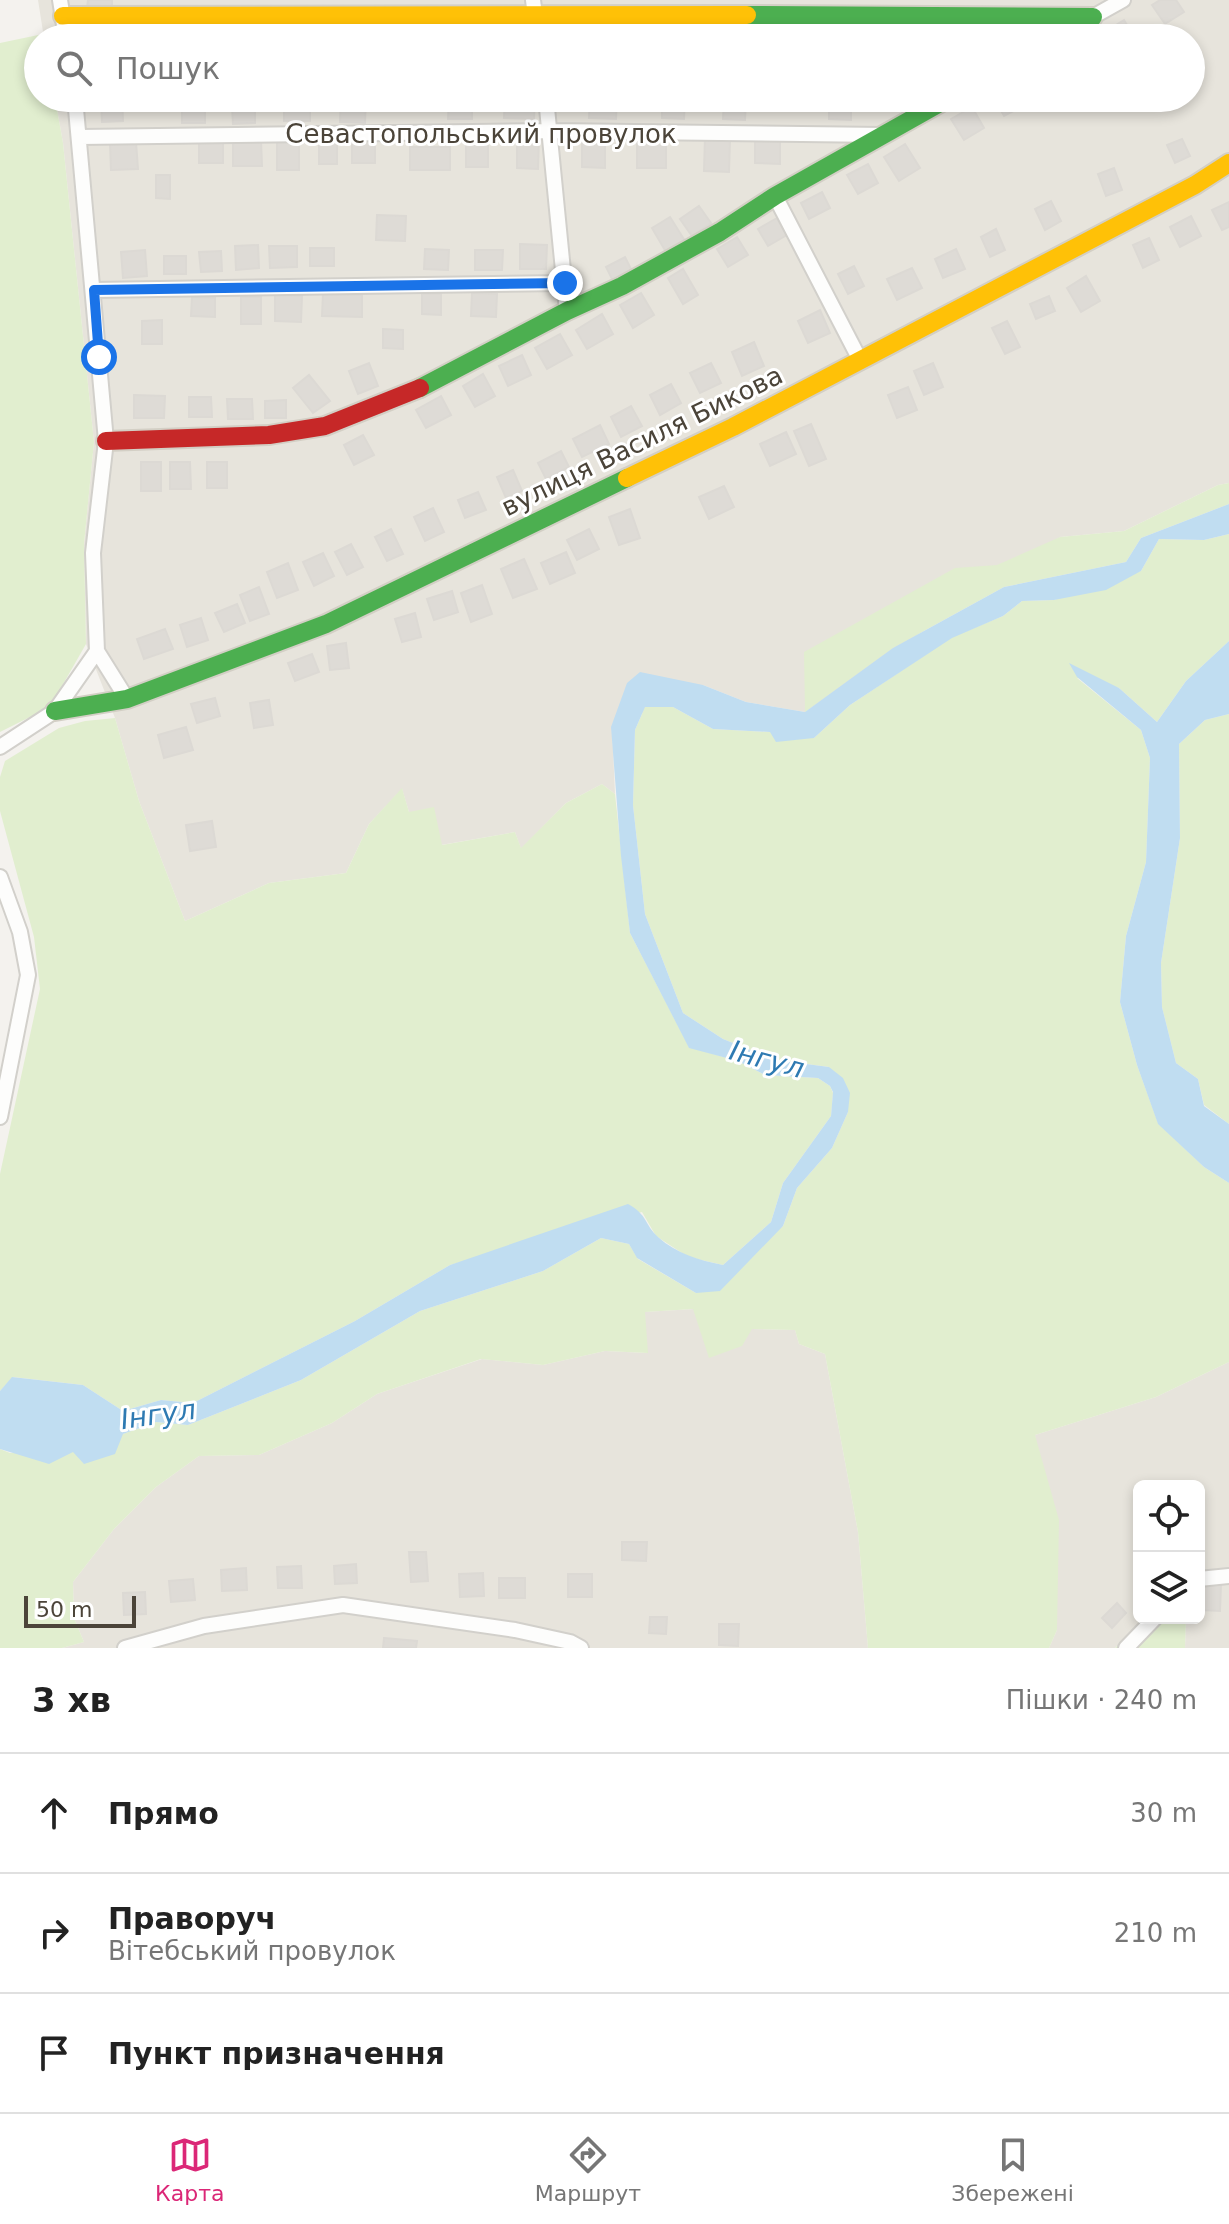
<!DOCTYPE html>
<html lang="uk">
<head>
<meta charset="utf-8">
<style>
  body { margin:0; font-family:"DejaVu Sans",sans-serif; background:#f6f6f6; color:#222 }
  .controls { position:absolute; right:24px; bottom:24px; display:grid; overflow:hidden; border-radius:12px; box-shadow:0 4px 12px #0003 }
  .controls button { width:72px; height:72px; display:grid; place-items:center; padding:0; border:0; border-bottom:2px solid #e0e0e0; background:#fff; color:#222; font:40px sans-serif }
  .scale { position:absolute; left:24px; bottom:20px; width:112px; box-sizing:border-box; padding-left:8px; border:4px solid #4b4439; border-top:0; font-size:22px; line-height:28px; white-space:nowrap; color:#4b4439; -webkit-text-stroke:6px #fff; paint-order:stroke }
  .stop { position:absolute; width:24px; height:24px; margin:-18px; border:6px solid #1a73e8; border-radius:50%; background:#fff }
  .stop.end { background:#1a73e8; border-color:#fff; box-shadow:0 2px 8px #0008 }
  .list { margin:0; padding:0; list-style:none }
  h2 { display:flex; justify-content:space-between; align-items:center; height:104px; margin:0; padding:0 32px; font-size:34px }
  h2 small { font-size:26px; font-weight:400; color:#767676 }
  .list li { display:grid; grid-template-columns:52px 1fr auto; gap:24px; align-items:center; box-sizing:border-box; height:120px; padding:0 32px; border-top:2px solid #e0e0e0 }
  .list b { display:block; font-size:30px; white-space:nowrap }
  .list p { margin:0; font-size:26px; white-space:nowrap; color:#767676 }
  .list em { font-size:26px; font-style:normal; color:#767676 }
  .icon { flex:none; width:44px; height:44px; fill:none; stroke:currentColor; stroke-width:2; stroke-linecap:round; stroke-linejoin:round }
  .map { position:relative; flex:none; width:1229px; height:1648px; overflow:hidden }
  .search { position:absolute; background:#fff; box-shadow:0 4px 12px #0003; left:24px; right:24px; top:24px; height:88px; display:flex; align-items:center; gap:20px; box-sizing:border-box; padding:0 28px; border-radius:44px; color:#767676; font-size:30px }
  .sheet { height:464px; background:#fff }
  nav { display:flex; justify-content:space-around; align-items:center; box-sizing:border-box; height:112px; border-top:2px solid #e0e0e0; background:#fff; font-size:22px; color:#767676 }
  nav a { display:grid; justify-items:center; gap:4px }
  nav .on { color:#db2777 }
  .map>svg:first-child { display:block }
  .residential { fill:#e7e4dc }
  .green { fill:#e1eecf }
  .water { fill:#c0ddf1 }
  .building { fill:#dedbd6; stroke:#dcd9d4; stroke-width:2 }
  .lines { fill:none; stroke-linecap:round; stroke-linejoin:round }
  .street-casing { stroke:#d2d0cb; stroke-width:18 }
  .fast-casing { stroke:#d3cfc5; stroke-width:22 }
  .slow-casing { stroke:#d3cfc5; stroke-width:22 }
  .jam-casing { stroke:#d3cfc5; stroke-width:22 }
  .street { stroke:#fdfdfc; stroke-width:14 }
  .fast { stroke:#4caf50; stroke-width:18 }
  .slow { stroke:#ffc107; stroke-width:18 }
  .jam { stroke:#c62828; stroke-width:18 }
  .route { stroke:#1a73e8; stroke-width:10 }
  .labels { text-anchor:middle; stroke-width:6; stroke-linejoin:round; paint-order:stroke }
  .street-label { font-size:26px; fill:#4b4439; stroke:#fff }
  .water-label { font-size:28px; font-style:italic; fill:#2e7ab2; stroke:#fff }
</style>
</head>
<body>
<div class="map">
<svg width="1229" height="1648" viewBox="0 0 1229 1648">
  <rect width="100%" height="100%" fill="#f4f2ee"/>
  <path class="residential" d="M 38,0 L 1229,0 L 1229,483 L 1218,485 L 1124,531 L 1060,537 L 805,712 L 746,702 L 703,685 L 612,727 L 615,794 L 602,784 L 566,803 L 521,849 L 515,832 L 441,845 L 409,812 L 402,789 L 369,824 L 346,873 L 269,883 L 185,921 L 139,801 L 115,718 L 86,644 L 84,544 L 94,442 L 63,143 L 55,98 L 1191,98 L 1191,38 L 44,38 Z
    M 694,1309 L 752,1329 L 795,1330 L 799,1344 L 825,1354 L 858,1532 L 868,1648 L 62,1648 L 84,1642 L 74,1618 L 73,1582 L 114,1529 L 156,1487 L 199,1456 L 259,1455 L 332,1423 L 377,1394 L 482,1359 L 543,1365 L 605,1351 L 647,1353 L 644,1312 Z
    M 1229,1362 L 1229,1648 L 1185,1648 L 1186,1618 L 1199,1618 L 1199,1486 L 1139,1486 L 1139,1618 L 1143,1618 L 1115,1648 L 1049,1648 L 1057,1630 L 1035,1435 L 1156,1397 Z"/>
  <path class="green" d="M 43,34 L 44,38 L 38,38 L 38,98 L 55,98 L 63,143 L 94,442 L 84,544 L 86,644 L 50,707 L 0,732 L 0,43 Z
    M 1229,483 L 1229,504 L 1141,538 L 1126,562 L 1004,587 L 893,648 L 805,712 L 804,652 L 955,568 L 997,565 L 1060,537 L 1124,531 L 1218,485 Z
    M 1229,534 L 1229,641 L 1186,681 L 1157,722 L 1119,688 L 1077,678 L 1141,730 L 1150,758 L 1146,862 L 1126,936 L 1120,1002 L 1137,1065 L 1158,1123 L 1204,1167 L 1229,1183 L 1229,1362 L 1156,1397 L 1035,1435 L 1059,1520 L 1057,1630 L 1049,1648 L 868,1648 L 858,1532 L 825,1354 L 799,1344 L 795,1330 L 752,1329 L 742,1346 L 709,1358 L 693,1309 L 645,1312 L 648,1353 L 605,1351 L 543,1365 L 481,1359 L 377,1394 L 332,1423 L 259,1455 L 199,1456 L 156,1487 L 114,1529 L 73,1582 L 74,1618 L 84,1642 L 62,1648 L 0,1648 L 0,1449 L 10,1453 L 73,1452 L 156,1422 L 188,1425 L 301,1380 L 420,1311 L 543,1271 L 601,1238 L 629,1244 L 638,1259 L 696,1293 L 783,1226 L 797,1188 L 832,1148 L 848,1112 L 829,1067 L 776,1060 L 723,1039 L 683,1013 L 645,914 L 633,805 L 635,730 L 645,707 L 673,707 L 713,729 L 771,732 L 814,738 L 850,705 L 952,637 L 1003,616 L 1022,601 L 1054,600 L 1141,571 L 1159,539 L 1204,540 Z
    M 1229,714 L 1229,1124 L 1204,1105 L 1198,1079 L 1176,1063 L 1162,1007 L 1161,963 L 1180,838 L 1179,744 L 1205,720 Z
    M 115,718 L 139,801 L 185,921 L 269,883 L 346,873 L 369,824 L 402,788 L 409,812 L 434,807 L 442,845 L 515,832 L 521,848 L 566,803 L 602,784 L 615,794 L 630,933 L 689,1047 L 738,1061 L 765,1075 L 818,1078 L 830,1086 L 833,1093 L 831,1116 L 783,1183 L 771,1222 L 723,1265 L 688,1257 L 656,1236 L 642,1212 L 450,1265 L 355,1321 L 193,1403 L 161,1400 L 123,1411 L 83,1385 L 13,1377 L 0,1391 L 0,1174 L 40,989 L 34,937 L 0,811 L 0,777 L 5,761 L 59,728 L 85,721 Z
    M 1143,1618 L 1186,1618 L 1185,1648 L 1115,1648 Z"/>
  <path class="water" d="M 1229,504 L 1229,534 L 1204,540 L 1159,539 L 1141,571 L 1106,590 L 1054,600 L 1022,601 L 1003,616 L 952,638 L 850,705 L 814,738 L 776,742 L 770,732 L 713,729 L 673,707 L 645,707 L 635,730 L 633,805 L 645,914 L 683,1013 L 723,1039 L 776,1060 L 829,1067 L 843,1078 L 850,1093 L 848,1112 L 832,1148 L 797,1188 L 783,1226 L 720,1291 L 696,1293 L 637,1258 L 629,1244 L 601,1238 L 543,1271 L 420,1311 L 301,1380 L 188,1425 L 156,1422 L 123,1434 L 115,1454 L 84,1464 L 73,1452 L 49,1464 L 0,1449 L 0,1391 L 12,1377 L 83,1385 L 123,1411 L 161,1400 L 193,1403 L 355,1321 L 450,1265 L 628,1204 C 648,1215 644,1224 658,1237 C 677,1254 699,1260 723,1265 L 771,1222 L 783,1183 L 831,1116 L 833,1092 L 830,1086 L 818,1078 L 765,1075 L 738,1061 L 689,1048 L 630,933 L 621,856 L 611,727 L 627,683 L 640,672 L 703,685 L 746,702 L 805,712 L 893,648 L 1004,587 L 1126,562 L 1141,538 Z
    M 1229,641 L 1229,714 L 1205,720 L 1179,744 L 1180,838 L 1161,963 L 1162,1007 L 1176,1063 L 1198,1079 L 1204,1106 L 1229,1124 L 1229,1183 L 1204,1167 L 1158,1124 L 1137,1065 L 1120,1002 L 1126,936 L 1146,862 L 1150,758 L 1141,730 L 1077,677 L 1069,663 L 1119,688 L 1157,722 L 1186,681 Z"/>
  <path class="building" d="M 88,0 L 112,0 L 112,8 L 87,7 Z
    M 1160,0 L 1176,0 L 1184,12 L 1165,24 L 1152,5 Z
    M 1124,20 L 1135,38 L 1110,38 L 1106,31 Z
    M 586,27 L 612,28 L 612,38 L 585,38 Z
    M 735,28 L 757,28 L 757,38 L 735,38 Z
    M 945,28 L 945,38 L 923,38 L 923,29 Z
    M 308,29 L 308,38 L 286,38 L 286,30 Z
    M 669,29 L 694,29 L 693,38 L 669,38 Z
    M 796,29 L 820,29 L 820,38 L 796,38 Z
    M 849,29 L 882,30 L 882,38 L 849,38 Z
    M 254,30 L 254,38 L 229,38 L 229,31 Z
    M 101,98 L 122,98 L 123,121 L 102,122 Z
    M 284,98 L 310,98 L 310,121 L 284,121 Z
    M 341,98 L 366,98 L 365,123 L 340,122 Z
    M 449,98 L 472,98 L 472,119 L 448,119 Z
    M 505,98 L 535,98 L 534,119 L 504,118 Z
    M 590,98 L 617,98 L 616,119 L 589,118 Z
    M 662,98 L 685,98 L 684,119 L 662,118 Z
    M 724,98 L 746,99 L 745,120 L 723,119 Z
    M 901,98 L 923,98 L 926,102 L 909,112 Z
    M 994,98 L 1019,98 L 1023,106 L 1004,116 Z
    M 182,101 L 205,101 L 205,123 L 182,123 Z
    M 829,103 L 851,104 L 851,120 L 829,119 Z
    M 255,105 L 255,123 L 233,124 L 232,106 Z
    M 972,107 L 984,128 L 964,140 L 951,119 Z
    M 277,137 L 299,137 L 299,170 L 277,170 Z
    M 319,137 L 337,137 L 337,164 L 319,164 Z
    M 352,137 L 375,137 L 375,163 L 352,163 Z
    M 705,137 L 730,138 L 729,172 L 704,171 Z
    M 466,138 L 488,138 L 488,167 L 466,167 Z
    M 517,138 L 539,138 L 538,169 L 517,168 Z
    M 582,138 L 605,139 L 605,168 L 582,167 Z
    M 637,138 L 666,138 L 666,168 L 637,168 Z
    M 755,139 L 780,140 L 780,164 L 755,163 Z
    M 1182,139 L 1190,156 L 1175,163 L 1167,145 Z
    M 199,140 L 223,140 L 223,163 L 199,163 Z
    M 233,140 L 261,140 L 262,166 L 233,166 Z
    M 136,142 L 138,169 L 111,170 L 110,143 Z
    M 905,144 L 920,168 L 899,181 L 884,157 Z
    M 410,147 L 450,147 L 450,170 L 410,170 Z
    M 868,164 L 878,183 L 858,194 L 847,175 Z
    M 1114,168 L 1122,190 L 1106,196 L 1098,174 Z
    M 156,175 L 170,175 L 170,199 L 156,198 Z
    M 822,192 L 830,208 L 809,219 L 801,203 Z
    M 1051,201 L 1061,221 L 1045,230 L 1035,209 Z
    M 1229,202 L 1229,227 L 1222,230 L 1212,210 Z
    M 699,206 L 711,223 L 692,236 L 680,219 Z
    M 377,215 L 406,216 L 405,241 L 376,240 Z
    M 1191,216 L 1201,236 L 1180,247 L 1170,227 Z
    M 670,217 L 685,241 L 666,252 L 652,228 Z
    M 777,218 L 787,235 L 768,246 L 758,229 Z
    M 996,229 L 1005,250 L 990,257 L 981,237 Z
    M 737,237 L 748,255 L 728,267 L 717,249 Z
    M 1149,238 L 1159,260 L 1143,268 L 1133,245 Z
    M 520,244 L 547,245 L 546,269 L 520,269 Z
    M 258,245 L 259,268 L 236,270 L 235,246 Z
    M 269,246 L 297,246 L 297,267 L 270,268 Z
    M 310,248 L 334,248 L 334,266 L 310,266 Z
    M 425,249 L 449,250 L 448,270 L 424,269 Z
    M 956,249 L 965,269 L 943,278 L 935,259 Z
    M 145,250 L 147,276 L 123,278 L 121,252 Z
    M 475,250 L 503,250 L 502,270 L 475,270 Z
    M 221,251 L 222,271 L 201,272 L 199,252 Z
    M 164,256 L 186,256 L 186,274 L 164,274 Z
    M 625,257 L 632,271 L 613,281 L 606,267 Z
    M 854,266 L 864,286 L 848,294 L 838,274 Z
    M 912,268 L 922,288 L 897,300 L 887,279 Z
    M 683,269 L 698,295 L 683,304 L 668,278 Z
    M 1086,276 L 1100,301 L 1081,312 L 1067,288 Z
    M 472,293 L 497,294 L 496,317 L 471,316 Z
    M 641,293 L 654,315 L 633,328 L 620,305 Z
    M 323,294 L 362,295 L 362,317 L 322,316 Z
    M 422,294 L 441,294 L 441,315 L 422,314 Z
    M 275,295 L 302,296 L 301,322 L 275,321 Z
    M 1049,296 L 1055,311 L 1036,319 L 1030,304 Z
    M 192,297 L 215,298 L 215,317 L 191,316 Z
    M 241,297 L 261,297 L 261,324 L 241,324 Z
    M 820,310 L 830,333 L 808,343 L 798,321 Z
    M 602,314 L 613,334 L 587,349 L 576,330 Z
    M 162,320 L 162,344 L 142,344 L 142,321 Z
    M 1007,321 L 1020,347 L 1005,354 L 992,328 Z
    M 383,329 L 403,330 L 403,349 L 383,348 Z
    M 560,334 L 572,355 L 547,369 L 535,348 Z
    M 754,342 L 764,366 L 742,376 L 732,352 Z
    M 522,355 L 531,375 L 508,386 L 499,366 Z
    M 369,363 L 378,386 L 358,394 L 349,371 Z
    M 711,363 L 721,383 L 700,393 L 690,373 Z
    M 933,363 L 943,387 L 924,395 L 914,371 Z
    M 483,374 L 495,396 L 475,407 L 463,386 Z
    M 309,375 L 330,401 L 313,413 L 293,388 Z
    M 671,384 L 681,403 L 660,415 L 650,395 Z
    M 908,387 L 917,410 L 897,418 L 888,395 Z
    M 134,395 L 165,396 L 164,418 L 134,418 Z
    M 441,396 L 451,415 L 426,428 L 416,410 Z
    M 189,397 L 211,397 L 212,417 L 189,417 Z
    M 227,399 L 252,399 L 253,419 L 228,419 Z
    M 286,400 L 286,418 L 265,418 L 265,401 Z
    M 631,406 L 642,426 L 621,437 L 611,417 Z
    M 811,424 L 826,459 L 809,466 L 794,431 Z
    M 600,425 L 609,444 L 582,457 L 573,439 Z
    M 786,432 L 796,454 L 770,466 L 760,444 Z
    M 363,435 L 374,455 L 354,465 L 344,445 Z
    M 561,451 L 569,467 L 546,479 L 538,463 Z
    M 141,462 L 161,462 L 161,491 L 141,491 Z
    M 170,462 L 190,462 L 191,489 L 170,489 Z
    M 207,462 L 227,462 L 227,488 L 207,488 Z
    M 513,470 L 522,491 L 506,498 L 497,477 Z
    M 724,486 L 734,507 L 709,519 L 699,497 Z
    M 478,492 L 486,510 L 465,518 L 458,500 Z
    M 433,508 L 444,532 L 425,541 L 414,517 Z
    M 630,509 L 640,538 L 619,545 L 609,517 Z
    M 391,529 L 403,554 L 387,561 L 375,537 Z
    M 589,529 L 599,549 L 577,560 L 567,540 Z
    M 351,544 L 363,567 L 347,575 L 335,552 Z
    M 566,552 L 575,573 L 550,584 L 541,563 Z
    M 323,553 L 334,576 L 314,586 L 303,562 Z
    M 524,559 L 537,589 L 513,598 L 501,569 Z
    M 288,563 L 298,590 L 277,598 L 267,572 Z
    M 482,585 L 492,614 L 471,622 L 461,593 Z
    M 259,587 L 269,614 L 250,621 L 240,595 Z
    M 452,591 L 458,612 L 434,620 L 427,599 Z
    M 237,604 L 245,623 L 224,632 L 215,613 Z
    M 415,613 L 421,637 L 402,642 L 395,619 Z
    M 201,618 L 208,640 L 187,647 L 180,625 Z
    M 165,629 L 173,649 L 144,659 L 137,639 Z
    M 346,643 L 349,668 L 330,670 L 327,646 Z
    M 312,654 L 319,672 L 295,681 L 288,663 Z
    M 215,698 L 220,716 L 197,723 L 191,704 Z
    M 269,700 L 273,725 L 254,728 L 250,703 Z
    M 186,727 L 193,750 L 164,758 L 158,735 Z
    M 212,821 L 216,847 L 190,851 L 186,825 Z
    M 622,1542 L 647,1542 L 646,1561 L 622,1560 Z
    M 409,1552 L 426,1552 L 428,1581 L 411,1582 Z
    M 356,1564 L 357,1583 L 335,1584 L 334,1566 Z
    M 301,1566 L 302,1588 L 278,1588 L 277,1567 Z
    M 246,1568 L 247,1590 L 222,1591 L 221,1570 Z
    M 483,1573 L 484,1596 L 460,1597 L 459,1574 Z
    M 568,1574 L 592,1574 L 592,1597 L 568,1597 Z
    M 499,1578 L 525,1578 L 525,1598 L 499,1598 Z
    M 193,1579 L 195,1600 L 171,1602 L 169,1581 Z
    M 1203,1584 L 1221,1584 L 1220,1611 L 1202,1610 Z
    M 145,1592 L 146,1614 L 124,1615 L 123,1593 Z
    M 1117,1603 L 1126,1613 L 1112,1628 L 1102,1618 Z
    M 650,1617 L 667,1617 L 666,1634 L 649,1633 Z
    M 719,1624 L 739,1624 L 738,1646 L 719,1645 Z
    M 384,1638 L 417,1641 L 416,1648 L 383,1648 Z"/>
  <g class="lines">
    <g class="street-casing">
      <path id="street" d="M 60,0 L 66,38
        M 533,0 L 538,38
        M 1055,38 L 1123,0
        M 546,98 L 567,311
        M 80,137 L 550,131 L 882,135
        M 775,196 L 860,360
        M 94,290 L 565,283
        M 97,651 L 127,699
        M 0,747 L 55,711 L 97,651 L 93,553 L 106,441 L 75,98
        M 0,877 L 20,932 L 28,975 L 0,1117
        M 1199,1579 L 1229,1576
        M 125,1648 L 204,1626 L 343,1605 L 515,1630 L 570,1642 L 581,1648
        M 1126,1648 L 1155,1618"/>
    </g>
    <g class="fast-casing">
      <path id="fast" d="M 747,15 L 1093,17
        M 420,388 L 567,311 L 622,286 L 720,232 L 775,196 L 949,98
        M 55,711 L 127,699 L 326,624 L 627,478"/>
    </g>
    <g class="slow-casing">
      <path id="slow" d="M 63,16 L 747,15
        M 627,478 L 733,427 L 1195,185 L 1229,163"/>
    </g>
    <g class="jam-casing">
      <path id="jam" d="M 106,441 L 269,435 L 325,426 L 420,388"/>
    </g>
    <use href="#street" class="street"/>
    <use href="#fast" class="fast"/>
    <use href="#slow" class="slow"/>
    <use href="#jam" class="jam"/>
  </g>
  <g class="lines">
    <path class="route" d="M 99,357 L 94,290 L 565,283"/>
  </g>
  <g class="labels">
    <g class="street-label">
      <text x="481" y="143">Севастопольський провулок</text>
      <text transform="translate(642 441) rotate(-26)" y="9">вулиця Василя Бикова</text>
    </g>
    <g class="water-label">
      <text transform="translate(767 1059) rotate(15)" y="10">Інгул</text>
      <text transform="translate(158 1414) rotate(-8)" y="10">Інгул</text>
    </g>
  </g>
</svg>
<div class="controls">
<button><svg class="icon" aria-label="locate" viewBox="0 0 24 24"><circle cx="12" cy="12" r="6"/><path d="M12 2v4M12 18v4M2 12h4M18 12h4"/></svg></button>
<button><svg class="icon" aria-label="layers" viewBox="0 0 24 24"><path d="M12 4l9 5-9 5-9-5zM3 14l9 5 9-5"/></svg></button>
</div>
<div class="scale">50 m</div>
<div class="stop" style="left:99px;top:357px"></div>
<div class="stop end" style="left:565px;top:283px"></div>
<div class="search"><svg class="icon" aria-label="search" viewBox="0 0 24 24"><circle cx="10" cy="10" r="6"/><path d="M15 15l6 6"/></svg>Пошук</div>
</div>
<section class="sheet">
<h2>3 хв<small>Пішки · 240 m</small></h2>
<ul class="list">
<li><svg class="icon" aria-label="ahead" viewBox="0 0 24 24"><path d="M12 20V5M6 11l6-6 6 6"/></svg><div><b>Прямо</b></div><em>30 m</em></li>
<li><svg class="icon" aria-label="right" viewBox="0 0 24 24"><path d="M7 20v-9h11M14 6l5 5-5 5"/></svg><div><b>Праворуч</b><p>Вітебський провулок</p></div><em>210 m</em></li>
<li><svg class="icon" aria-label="arrive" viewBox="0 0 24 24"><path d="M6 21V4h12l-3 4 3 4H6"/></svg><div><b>Пункт призначення</b></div></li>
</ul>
</section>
<nav>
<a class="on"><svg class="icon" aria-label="map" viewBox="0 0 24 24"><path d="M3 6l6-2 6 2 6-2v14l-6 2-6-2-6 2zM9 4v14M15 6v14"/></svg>Карта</a>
<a><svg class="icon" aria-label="directions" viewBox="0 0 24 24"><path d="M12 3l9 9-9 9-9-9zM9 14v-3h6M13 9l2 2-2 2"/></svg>Маршрут</a>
<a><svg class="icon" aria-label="saved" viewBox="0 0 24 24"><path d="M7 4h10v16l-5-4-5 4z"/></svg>Збережені</a>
</nav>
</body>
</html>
